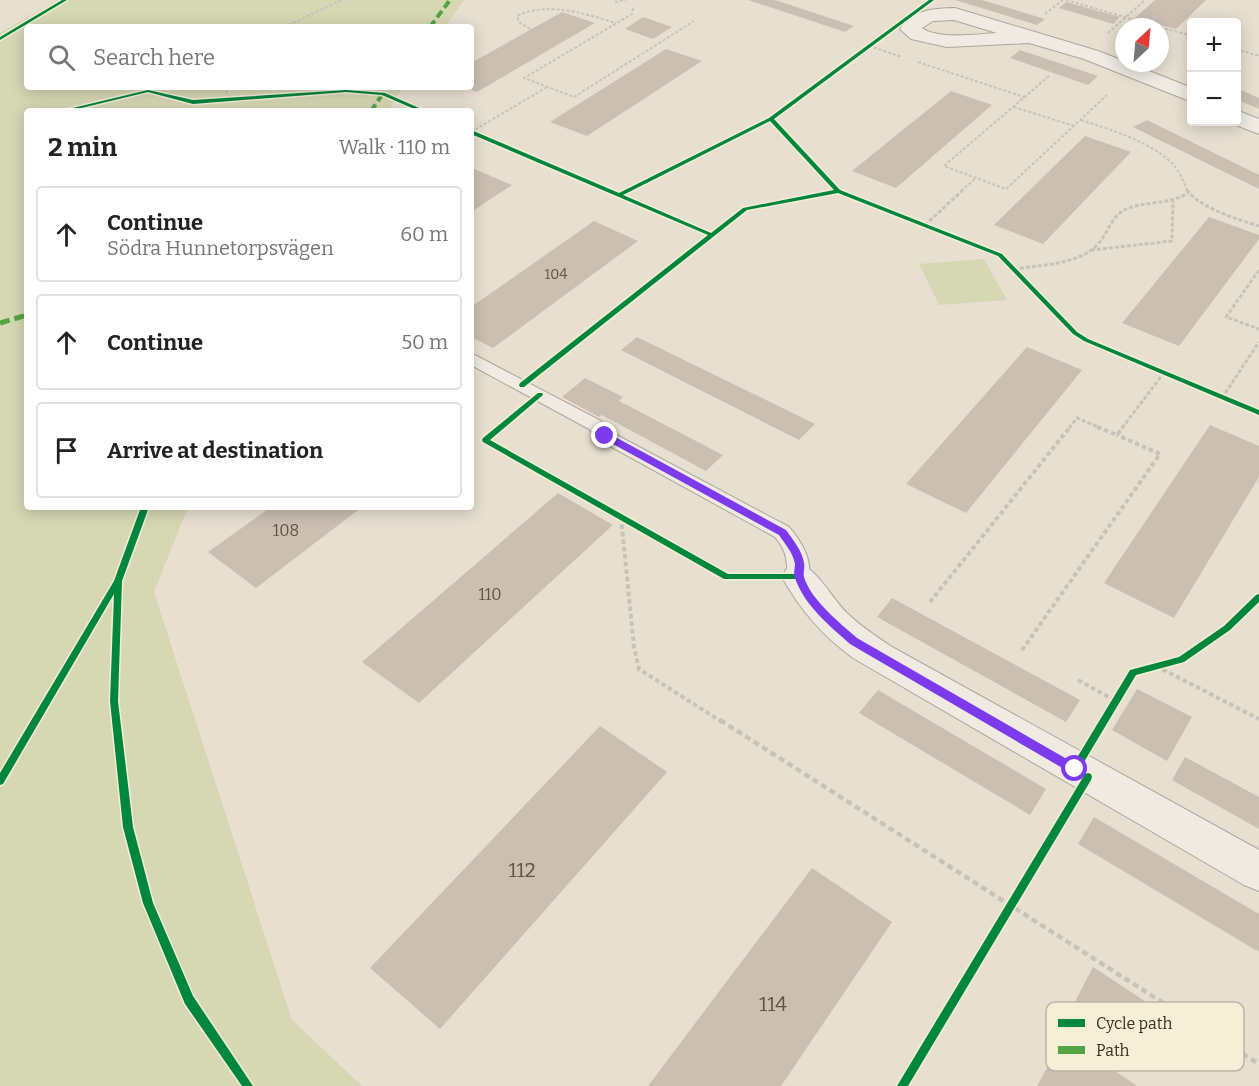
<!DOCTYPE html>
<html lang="en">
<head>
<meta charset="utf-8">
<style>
  body { margin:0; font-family:Bitter,serif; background:#f2f2f2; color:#222 }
  .controls { position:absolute; right:18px; top:18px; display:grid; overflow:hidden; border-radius:6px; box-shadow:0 3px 15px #0003 }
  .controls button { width:54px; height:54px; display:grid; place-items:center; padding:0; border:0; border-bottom:2px solid #e0e0e0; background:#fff; color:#222; font:30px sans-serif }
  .compass { position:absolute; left:1115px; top:18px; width:54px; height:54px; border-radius:50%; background:#fff; box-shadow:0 3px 15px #0003; rotate:26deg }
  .stop { position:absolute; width:18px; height:18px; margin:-14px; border:4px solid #7c3aed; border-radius:50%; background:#fff }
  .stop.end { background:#7c3aed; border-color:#fff; box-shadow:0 2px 6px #0008 }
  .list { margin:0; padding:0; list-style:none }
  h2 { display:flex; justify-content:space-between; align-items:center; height:78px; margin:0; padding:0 24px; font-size:26px }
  h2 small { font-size:20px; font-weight:400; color:#767676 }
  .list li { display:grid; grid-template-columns:39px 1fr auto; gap:18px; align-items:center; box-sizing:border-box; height:96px; margin:0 12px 12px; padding:0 12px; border:2px solid #e0e0e0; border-radius:6px }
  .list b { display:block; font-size:22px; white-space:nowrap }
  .list p { margin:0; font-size:20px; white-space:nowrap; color:#767676 }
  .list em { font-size:20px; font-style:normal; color:#767676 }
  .icon { flex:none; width:33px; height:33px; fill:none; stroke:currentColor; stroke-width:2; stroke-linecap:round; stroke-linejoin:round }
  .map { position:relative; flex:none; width:1259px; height:1086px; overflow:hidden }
  .search { position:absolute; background:#fff; box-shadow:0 3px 15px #0003; left:24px; top:24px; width:450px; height:66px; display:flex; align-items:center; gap:15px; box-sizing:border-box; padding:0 21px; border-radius:6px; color:#767676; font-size:22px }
  .panel { position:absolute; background:#fff; box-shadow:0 3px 15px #0003; left:24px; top:108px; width:450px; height:402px; border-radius:6px }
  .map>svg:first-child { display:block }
  .green { fill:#d6d7b3 }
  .building { fill:#cbbfb2 }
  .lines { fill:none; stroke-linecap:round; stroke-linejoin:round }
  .lane-casing { stroke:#ada599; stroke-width:2 }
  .street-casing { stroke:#ada599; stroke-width:2 }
  .path-far3 { stroke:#c8c2b9; stroke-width:2; stroke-dasharray:3 2; stroke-linecap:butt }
  .path-far2 { stroke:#c8c2b9; stroke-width:3; stroke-dasharray:4 2; stroke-linecap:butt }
  .path-far1 { stroke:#c8c2b9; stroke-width:4; stroke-dasharray:4.5 3; stroke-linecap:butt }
  .path { stroke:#c8c2b9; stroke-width:4.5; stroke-dasharray:6 4; stroke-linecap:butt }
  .lane { fill:#efebe3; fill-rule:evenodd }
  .street { fill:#efebe3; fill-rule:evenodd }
  .quiet-far1 { stroke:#54a441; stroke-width:4; stroke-dasharray:8 4; stroke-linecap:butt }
  .quiet { stroke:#54a441; stroke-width:5; stroke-dasharray:10 5; stroke-linecap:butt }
  .cycleway-casing { stroke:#f7eed8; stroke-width:3 }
  .cycleway { fill:#00873e; fill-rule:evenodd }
  .route { fill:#7c3aed }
  .labels { text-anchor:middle; stroke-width:4.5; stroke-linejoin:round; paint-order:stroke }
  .far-number-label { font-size:14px; fill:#605244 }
  .number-label { font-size:16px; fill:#605244 }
  .near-number-label { font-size:20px; fill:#605244 }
  .key { fill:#f7eed8; stroke:#bfb4a1; stroke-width:1.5 }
  .key-label { font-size:16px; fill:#3d2e20 }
</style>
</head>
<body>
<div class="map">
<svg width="1259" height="1086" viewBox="0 0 1259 1086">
  <rect width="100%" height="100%" fill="#e7e0d1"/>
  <path class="green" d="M 58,0 L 464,0 L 445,27 L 27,27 L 27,87 L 403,87 L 388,111 L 27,111 L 27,507 L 188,507 L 154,592 L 292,1020 L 362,1086 L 0,1086 L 0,33 Z
    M 984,259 L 1007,300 L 939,305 L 919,264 Z"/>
  <path class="building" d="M 748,0 L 775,0 L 854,26 L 845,32 Z
    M 955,0 L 982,0 L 1045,19 L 1037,25 Z
    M 1155,0 L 1206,0 L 1176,29 L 1135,18 Z
    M 1066,2 L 1120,17 L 1113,24 L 1059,8 Z
    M 562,12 L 595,23 L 477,92 L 464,87 L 471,87 L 471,63 Z
    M 643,17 L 672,27 L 653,39 L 625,29 Z
    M 666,49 L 702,61 L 587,136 L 550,122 Z
    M 1020,50 L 1098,76 L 1088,85 L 1010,58 Z
    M 1236,88 L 1259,98 L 1259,109 L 1236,99 Z
    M 951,91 L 992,105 L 896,188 L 852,171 Z
    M 1147,120 L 1259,175 L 1259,189 L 1133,127 Z
    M 1085,136 L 1131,152 L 1043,244 L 994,225 Z
    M 471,168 L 472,168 L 512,185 L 471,212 Z
    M 1209,217 L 1259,235 L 1259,239 L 1179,346 L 1122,323 Z
    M 594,221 L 638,241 L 493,348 L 471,337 L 471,307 Z
    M 637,337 L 815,424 L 799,440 L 621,350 Z
    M 1027,347 L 1082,370 L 966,513 L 906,484 Z
    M 585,378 L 623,397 L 619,401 L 723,455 L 706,471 L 602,415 L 599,417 L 562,397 Z
    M 1210,425 L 1259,446 L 1259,477 L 1174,618 L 1104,583 Z
    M 558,493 L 613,525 L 419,703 L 362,662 Z
    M 271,507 L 362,507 L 256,588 L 208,552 Z
    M 892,598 L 1080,700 L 1066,722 L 877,617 Z
    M 1137,689 L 1192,717 L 1167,761 L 1112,730 Z
    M 878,690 L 1046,789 L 1030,815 L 859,713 Z
    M 600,726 L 667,772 L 440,1029 L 370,968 Z
    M 1185,757 L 1259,797 L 1259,829 L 1172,780 Z
    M 1094,817 L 1259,914 L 1259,952 L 1078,844 Z
    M 812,868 L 892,922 L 781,1086 L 648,1086 Z
    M 1093,967 L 1157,1009 L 1132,1058 L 1068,1015 Z
    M 1064,1036 L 1137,1086 L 1037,1086 Z"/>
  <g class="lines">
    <g class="lane-casing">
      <path id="lane" d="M 471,353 L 601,421 L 611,432 L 789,527 C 801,541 816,564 806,582 L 799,585 L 792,582 C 783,566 792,557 775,537 L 599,440 L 589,429 L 471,365 Z"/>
    </g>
    <g class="street-casing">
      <path id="street" d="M 955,8 L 1098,51 L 1124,61 L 1124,63 L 1129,63 L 1192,88 L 1192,102 L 1084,59 L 1029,43 L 947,47 L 911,39 L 900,29 C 914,9 932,9 955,8 ZM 954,20 L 997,33 C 977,34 938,40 922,28 L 933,21 Z
        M 1236,110 L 1259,119 L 1259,134 L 1228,122 L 1236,122 Z
        M 799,564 C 820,571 831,598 847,613 C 860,626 876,636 892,647 L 1259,850 L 1259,891 L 1244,885 L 853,658 C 823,636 800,610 782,577 L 787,568 Z"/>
    </g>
    <path class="path-far3" d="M 1066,0 L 1159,27
      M 615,2 L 626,0
      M 633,8 L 632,14 L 524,78 L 574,97 L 694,21
      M 1045,14 L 1063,0
      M 294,27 L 289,25 L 341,0
      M 1160,27 L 1192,36
      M 530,29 L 519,22 L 517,16 C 547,1 586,14 616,23
      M 1108,33 L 1145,0
      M 869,46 L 902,57
      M 1236,49 L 1259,56
      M 918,62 L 1024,97
      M 1049,76 L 944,166 L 1006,189 L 1107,95
      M 223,87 L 231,100
      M 1014,107 L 1074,126
      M 1081,120 C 1111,130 1164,145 1180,174 C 1183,179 1185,186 1187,191
      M 471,132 L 547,87
      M 961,191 L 976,178"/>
    <path class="path-far2" d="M 1187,190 C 1198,207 1239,220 1259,226
      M 925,225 L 963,190
      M 1091,250 L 1172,241 L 1173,201
      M 1014,269 C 1039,265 1078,265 1097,245 C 1108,234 1111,216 1126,209 C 1146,201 1168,205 1188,193
      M 1259,270 L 1226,317 L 1259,329
      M 1222,398 L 1259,342
      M 1069,428 L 1077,418 L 1101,428
      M 1122,428 L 1163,374"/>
    <path class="path-far1" d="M 1097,427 L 1117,435 L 1123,427
      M 621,517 L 634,647 L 639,669 L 722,722
      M 930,602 L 1070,427
      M 1022,650 L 1160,454 L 1117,435
      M 1156,666 L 1259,719
      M 1078,680 L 1116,701"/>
    <path class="path" d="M 720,720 L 1259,1064"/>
    <use href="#lane" class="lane"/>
    <use href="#street" class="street"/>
    <path class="quiet-far1" d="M 430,27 L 450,0
      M 371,111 L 384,92"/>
    <path class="quiet" d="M 0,323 L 27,315"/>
    <g class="cycleway-casing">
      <path id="cycleway" d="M 62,0 L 67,0 L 0,40 L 0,37 Z
        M 929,0 L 934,0 L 774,119 L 840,190 L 1002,254 L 1077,332 L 1088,339 L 1259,410 L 1259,415 L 1084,341 L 1073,334 L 998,256 L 838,193 L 747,210 L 524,387 L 520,387 L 519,385 L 520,383 L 708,235 L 471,134 L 471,130 L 619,193 L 769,118 ZM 770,121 L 834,190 L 743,208 L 711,233 L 623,195 Z
        M 148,90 L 193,100 L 346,90 L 385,93 L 426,111 L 419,111 L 382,95 L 346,92 L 193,104 L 148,92 L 69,111 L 60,111 Z
        M 538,393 L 542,393 L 543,395 L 490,440 L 728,574 L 799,574 L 802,575 L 803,577 L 802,579 L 724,579 L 483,442 L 482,440 L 483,438 Z
        M 141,507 L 149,507 L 122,581 L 118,701 L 133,827 L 153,903 L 193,996 L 253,1086 L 242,1086 L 185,1004 L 143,903 L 123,827 L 110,701 L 114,594 L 3,784 L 0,785 L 0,773 L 114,581 Z
        M 1259,594 L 1259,602 L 1230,630 L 1184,662 L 1136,675 L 1078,772 L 1075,773 L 1072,772 L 1071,769 L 1072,766 L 1130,670 L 1179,657 L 1224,626 L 1256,595 Z
        M 1088,773 L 1091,774 L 1092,777 L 1091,780 L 908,1086 L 897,1086 L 1085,774 Z"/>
    </g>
    <use href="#cycleway" class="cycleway"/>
  </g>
  <path class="route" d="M 602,433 L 608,433 L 786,530 C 793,540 802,550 804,563 C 805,567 803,573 804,577 C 811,600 840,623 857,638 L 1079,766 L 1079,773 L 1071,773 L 850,644 C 830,626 804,605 795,578 C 793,574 795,569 795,564 C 793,553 785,544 779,535 L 602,438 Z"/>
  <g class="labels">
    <g class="far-number-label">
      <text x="556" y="279">104</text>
    </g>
    <g class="number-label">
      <text x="286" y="536">108</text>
      <text x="490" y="600">110</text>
    </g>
    <g class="near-number-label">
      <text x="522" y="877">112</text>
      <text x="773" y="1011">114</text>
    </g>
  </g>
  <rect x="1046" y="1002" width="198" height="69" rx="9" class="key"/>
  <rect x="1058" y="1019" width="27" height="8" fill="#00873e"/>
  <rect x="1058" y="1046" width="27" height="8" fill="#54a441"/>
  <g class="key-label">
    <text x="1096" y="1029">Cycle path</text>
    <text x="1096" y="1056">Path</text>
  </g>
</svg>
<div class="controls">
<button>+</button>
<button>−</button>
</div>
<svg class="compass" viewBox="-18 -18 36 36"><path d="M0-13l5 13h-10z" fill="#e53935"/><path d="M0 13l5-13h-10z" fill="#767676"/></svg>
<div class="stop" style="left:1075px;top:769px"></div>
<div class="stop end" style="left:605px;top:436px"></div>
<div class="search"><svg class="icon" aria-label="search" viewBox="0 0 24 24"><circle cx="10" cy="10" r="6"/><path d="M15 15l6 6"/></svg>Search here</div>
<section class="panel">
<h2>2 min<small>Walk · 110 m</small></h2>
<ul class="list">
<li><svg class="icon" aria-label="ahead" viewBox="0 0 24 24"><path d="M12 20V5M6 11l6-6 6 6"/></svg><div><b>Continue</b><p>Södra Hunnetorpsvägen</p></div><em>60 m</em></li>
<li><svg class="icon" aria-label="ahead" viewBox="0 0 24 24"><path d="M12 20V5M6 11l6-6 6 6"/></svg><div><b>Continue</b></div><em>50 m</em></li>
<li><svg class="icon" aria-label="arrive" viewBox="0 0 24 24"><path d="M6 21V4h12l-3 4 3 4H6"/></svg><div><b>Arrive at destination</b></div></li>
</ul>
</section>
</div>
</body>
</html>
